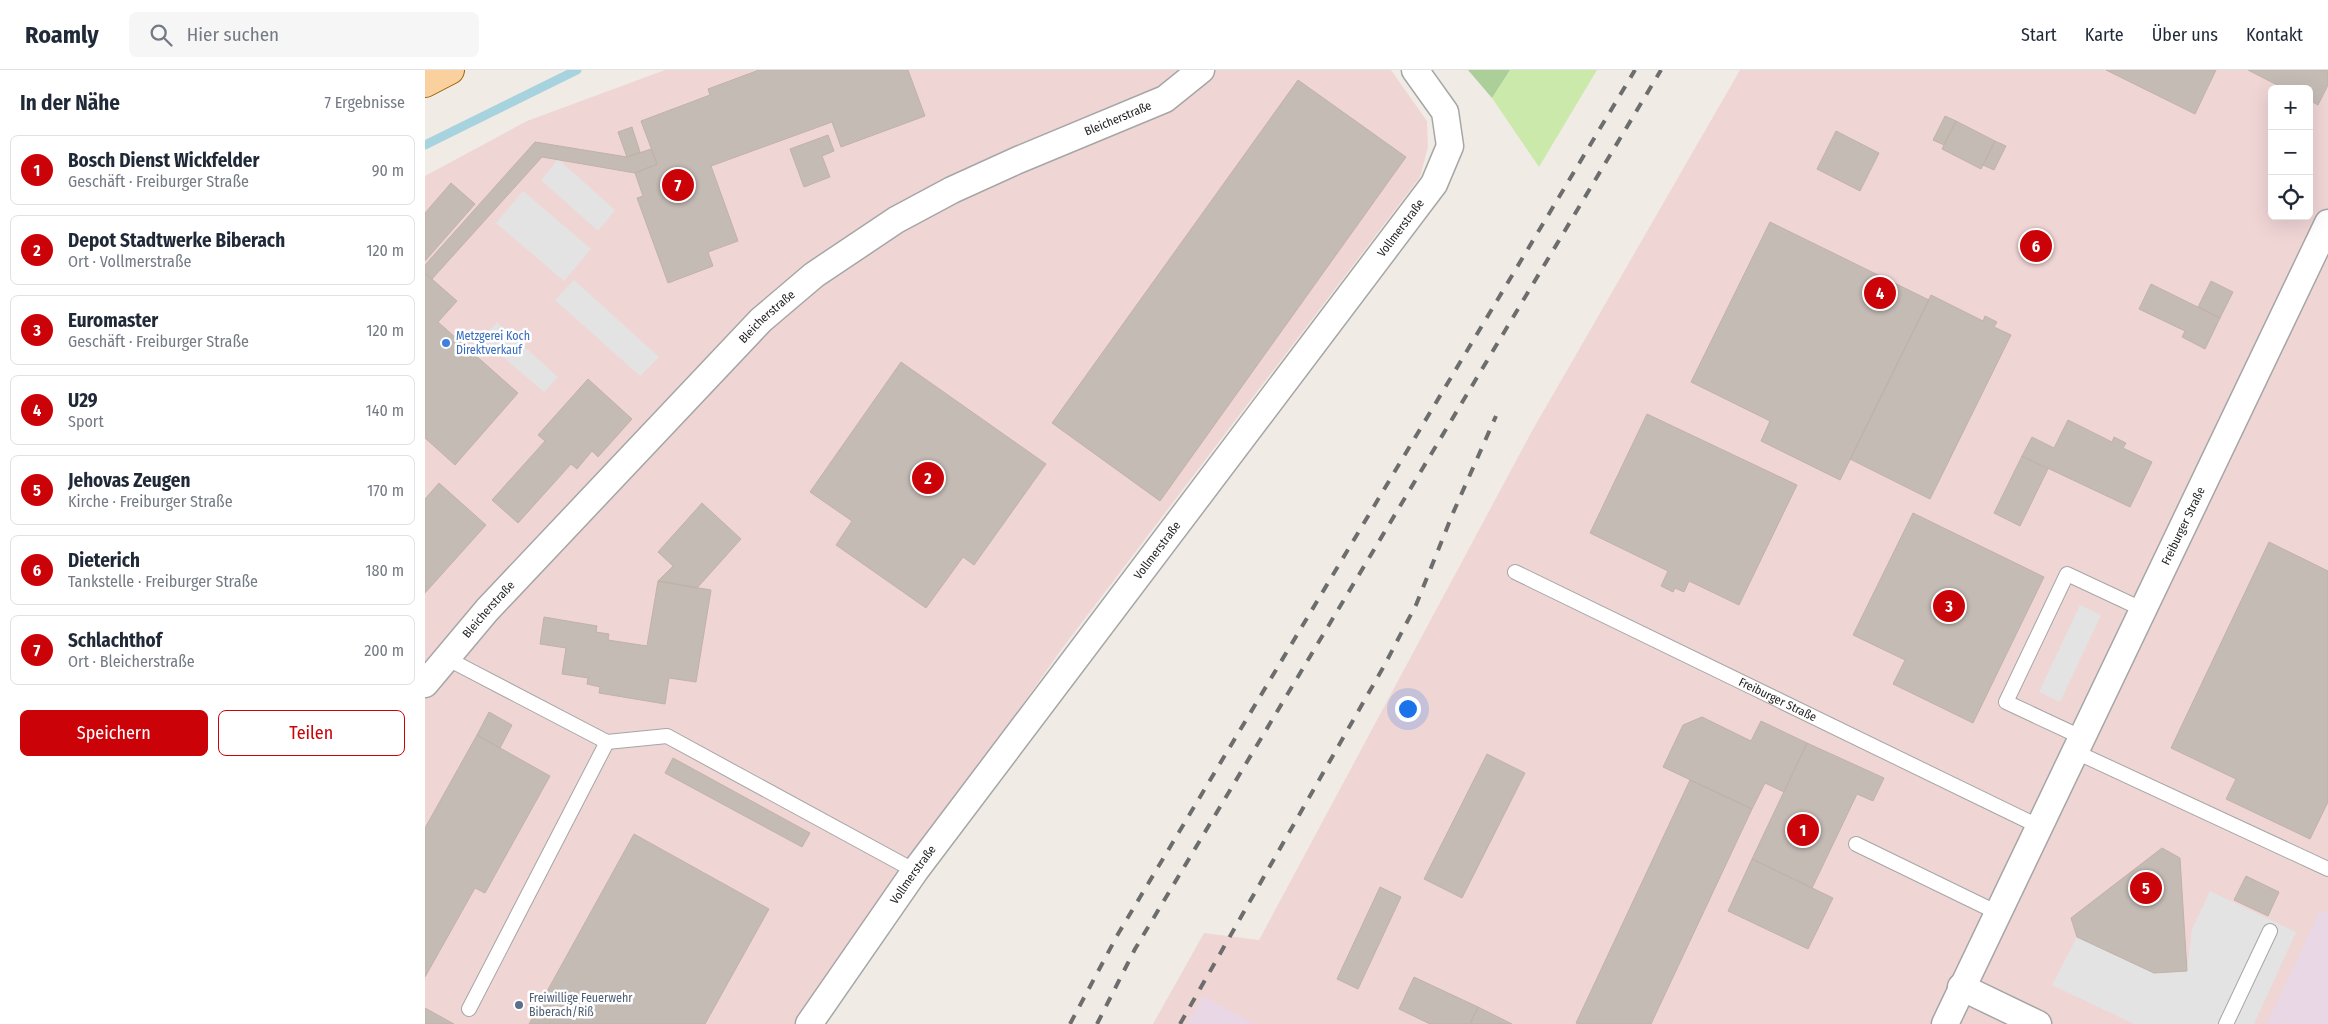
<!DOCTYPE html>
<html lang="de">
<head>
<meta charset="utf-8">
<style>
  body { margin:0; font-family:"Fira Sans Condensed",sans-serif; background:#f6f6f7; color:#1f2937 }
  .controls { position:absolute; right:15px; top:15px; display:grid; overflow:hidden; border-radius:8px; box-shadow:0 5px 20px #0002 }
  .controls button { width:45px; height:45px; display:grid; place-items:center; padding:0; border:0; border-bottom:1px solid #e0e1e3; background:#fff; color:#1f2937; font:25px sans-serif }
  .you { position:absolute; left:982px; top:638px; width:18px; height:18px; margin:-12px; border:4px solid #fff; border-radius:50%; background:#1a73e8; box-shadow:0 0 0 8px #1a73e833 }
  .badge { display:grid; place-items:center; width:32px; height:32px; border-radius:50%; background:#cc0209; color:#fff; font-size:16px; font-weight:700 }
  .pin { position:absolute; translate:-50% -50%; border:2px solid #fff; box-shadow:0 1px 5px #0006 }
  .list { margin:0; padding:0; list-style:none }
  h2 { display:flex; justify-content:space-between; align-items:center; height:65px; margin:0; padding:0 20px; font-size:21px }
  h2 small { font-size:16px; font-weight:400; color:#747a83 }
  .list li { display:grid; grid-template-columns:32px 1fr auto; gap:15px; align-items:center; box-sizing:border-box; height:70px; margin:0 10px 10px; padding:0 10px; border:1px solid #e0e1e3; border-radius:8px }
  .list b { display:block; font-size:19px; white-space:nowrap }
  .list p { margin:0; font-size:16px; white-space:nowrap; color:#747a83 }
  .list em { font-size:16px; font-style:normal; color:#747a83 }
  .actions { display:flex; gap:10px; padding:15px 20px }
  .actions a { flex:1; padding:11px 0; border:1px solid #cc0209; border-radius:8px; text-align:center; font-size:18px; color:#cc0209 }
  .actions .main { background:#cc0209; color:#fff }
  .icon { flex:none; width:28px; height:28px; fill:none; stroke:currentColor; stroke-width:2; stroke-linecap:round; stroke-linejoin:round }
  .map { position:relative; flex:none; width:1903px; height:954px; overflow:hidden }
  header { display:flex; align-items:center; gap:30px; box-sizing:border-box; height:70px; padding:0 25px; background:#fff; border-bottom:1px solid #e0e1e3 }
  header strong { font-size:24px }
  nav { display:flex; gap:28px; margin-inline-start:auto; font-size:18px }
  .search { width:350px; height:45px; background:#f6f6f7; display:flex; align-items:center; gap:12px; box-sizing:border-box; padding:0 18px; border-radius:8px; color:#747a83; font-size:19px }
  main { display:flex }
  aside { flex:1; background:#fff }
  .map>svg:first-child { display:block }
  .commercial { fill:#f0d5d5; fill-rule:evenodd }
  .industrial { fill:#e9d7e6 }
  .grass { fill:#cce9ac }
  .forest { fill:#accf9a }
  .parking { fill:#e3e3e3 }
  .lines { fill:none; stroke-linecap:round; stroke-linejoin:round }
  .stream { stroke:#a6d3dd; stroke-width:9 }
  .building { fill:#c4bbb5; stroke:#c1b2a8 }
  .service-casing { stroke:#a6a6a6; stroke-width:16 }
  .minor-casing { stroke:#a6a6a6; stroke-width:29 }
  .primary-casing { stroke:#996101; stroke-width:30 }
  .service { stroke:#fff; stroke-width:14 }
  .minor { stroke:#fff; stroke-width:26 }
  .primary { stroke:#fbd09f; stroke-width:28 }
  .rail { stroke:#6d6d6d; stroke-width:4; stroke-dasharray:10 10; stroke-linecap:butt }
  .shop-dot { fill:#3f7fe0; stroke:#fff; stroke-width:2 }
  .service-dot { fill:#5c6f8a; stroke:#fff; stroke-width:2 }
  .labels { text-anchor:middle; stroke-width:5; stroke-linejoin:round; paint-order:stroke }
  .street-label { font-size:12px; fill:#1f1f1f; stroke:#fff }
  .shop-label { font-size:12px; fill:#366cbe; stroke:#fff; text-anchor:start }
  .service-label { font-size:12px; fill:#4e5e75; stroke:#fff; text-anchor:start }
</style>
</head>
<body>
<header>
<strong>Roamly</strong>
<div class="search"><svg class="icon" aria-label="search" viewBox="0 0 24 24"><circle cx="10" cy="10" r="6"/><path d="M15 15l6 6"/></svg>Hier suchen</div>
<nav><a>Start</a><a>Karte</a><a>Über uns</a><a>Kontakt</a></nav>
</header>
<main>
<aside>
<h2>In der Nähe<small>7 Ergebnisse</small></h2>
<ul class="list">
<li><span class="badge">1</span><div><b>Bosch Dienst Wickfelder</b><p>Geschäft · Freiburger Straße</p></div><em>90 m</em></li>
<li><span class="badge">2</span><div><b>Depot Stadtwerke Biberach</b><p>Ort · Vollmerstraße</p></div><em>120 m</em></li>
<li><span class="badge">3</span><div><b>Euromaster</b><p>Geschäft · Freiburger Straße</p></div><em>120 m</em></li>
<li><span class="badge">4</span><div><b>U29</b><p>Sport</p></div><em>140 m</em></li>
<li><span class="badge">5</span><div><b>Jehovas Zeugen</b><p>Kirche · Freiburger Straße</p></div><em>170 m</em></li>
<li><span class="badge">6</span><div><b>Dieterich</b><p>Tankstelle · Freiburger Straße</p></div><em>180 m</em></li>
<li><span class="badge">7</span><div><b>Schlachthof</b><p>Ort · Bleicherstraße</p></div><em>200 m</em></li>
</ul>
<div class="actions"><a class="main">Speichern</a><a>Teilen</a></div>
</aside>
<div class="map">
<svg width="1903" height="954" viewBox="0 0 1903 954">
  <rect width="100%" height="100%" fill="#f0ece5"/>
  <path class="commercial" d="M 240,0 L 966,0 L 1002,51 L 1003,77 L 995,107 L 636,580 L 372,954 L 0,954 L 0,106 L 102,51 Z
    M 1315,0 L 1903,0 L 1903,954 L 728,954 L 779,863 L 834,870 L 1107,361 ZM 1847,19 L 1884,19 L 1884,146 L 1847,146 Z"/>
  <path class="industrial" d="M 1895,840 L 1903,844 L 1903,954 L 1842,954 Z
    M 778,926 L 829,954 L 762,954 Z"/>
  <path class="grass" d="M 1085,0 L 1172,0 L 1114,97 L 1067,28 Z"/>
  <path class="forest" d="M 1043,0 L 1085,0 L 1067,28 Z"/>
  <path class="parking" d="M 133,89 L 190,140 L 173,161 L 116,110 Z
    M 98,121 L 166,179 L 139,211 L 71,153 Z
    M 149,210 L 234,287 L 215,306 L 130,230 Z
    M 72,252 L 133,307 L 119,322 L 57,269 Z
    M 1655,535 L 1676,545 L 1635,632 L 1614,622 Z
    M 1785,821 L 1871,862 L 1829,954 L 1709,954 L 1627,915 L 1652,867 L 1729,903 L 1762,901 L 1767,859 Z"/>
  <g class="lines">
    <path class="stream" d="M 0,75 L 152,0"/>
  </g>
  <path class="building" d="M 334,0 L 483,0 L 500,46 L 416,77 L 407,52 L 286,96 L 313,171 L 283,182 L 288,196 L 243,213 L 212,128 L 218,126 L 210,103 L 232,94 L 216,51 L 285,25 L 283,19 Z
    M 1681,0 L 1791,0 L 1770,44 Z
    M 1823,0 L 1903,0 L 1903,15 L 1893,35 L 1884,30 L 1884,19 L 1860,19 Z
    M 873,10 L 981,87 L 735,431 L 627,353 Z
    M 1520,46 L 1531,51 L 1519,75 L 1508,70 Z
    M 1531,51 L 1570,71 L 1556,99 L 1517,79 Z
    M 207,57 L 215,82 L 202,87 L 193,62 Z
    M 1411,61 L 1454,83 L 1435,121 L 1392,99 Z
    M 403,65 L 409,81 L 397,86 L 405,107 L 379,117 L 365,79 Z
    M 1570,71 L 1581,76 L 1569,100 L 1558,95 Z
    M 110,72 L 202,87 L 226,79 L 232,94 L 210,103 L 117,87 L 7,209 L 0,203 L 0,195 Z
    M 26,113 L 50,134 L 0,191 L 0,143 Z
    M 1345,152 L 1504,230 L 1415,410 L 1336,371 L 1345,351 L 1266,312 Z
    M 0,203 L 32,231 L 13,252 L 93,323 L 30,395 L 0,368 Z
    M 1786,211 L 1808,222 L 1795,248 L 1773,237 Z
    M 1726,214 L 1795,248 L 1780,279 L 1757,267 L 1760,261 L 1714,239 Z
    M 1506,225 L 1558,251 L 1560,246 L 1572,252 L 1569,257 L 1586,265 L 1505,429 L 1425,389 Z
    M 476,292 L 621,394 L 549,495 L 538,487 L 501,538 L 411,475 L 427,451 L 385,422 Z
    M 163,309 L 207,349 L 173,387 L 167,381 L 152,399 L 146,394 L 93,453 L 67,430 L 120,371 L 113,365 Z
    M 1222,344 L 1372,415 L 1314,535 L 1264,511 L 1259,522 L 1250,518 L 1248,522 L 1236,516 L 1243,501 L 1165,463 Z
    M 1643,350 L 1687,372 L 1689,367 L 1701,373 L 1698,378 L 1727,392 L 1705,437 L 1597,386 L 1607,367 L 1629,378 Z
    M 1597,386 L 1623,399 L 1595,456 L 1569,443 Z
    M 14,413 L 61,455 L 0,523 L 0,429 Z
    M 277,433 L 316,469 L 272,518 L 233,511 L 248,496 L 233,482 Z
    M 1488,443 L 1619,507 L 1548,653 L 1468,614 L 1480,590 L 1428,565 Z
    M 1844,472 L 1903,501 L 1903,732 L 1885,769 L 1801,729 L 1811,709 L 1746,678 Z
    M 233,511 L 286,520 L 271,612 L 244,608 L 240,634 L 174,623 L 175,617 L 162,614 L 163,608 L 137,604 L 141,578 L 115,574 L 119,547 L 172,556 L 171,562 L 184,564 L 183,570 L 222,576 Z
    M 64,642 L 87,655 L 75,678 L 52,665 Z
    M 1277,647 L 1326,671 L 1336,651 L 1382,673 L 1359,722 L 1340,713 L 1327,739 L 1238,697 L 1258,655 Z
    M 52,665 L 125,706 L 60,823 L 50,818 L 0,907 L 0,758 Z
    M 1382,673 L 1459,708 L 1448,731 L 1432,724 L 1387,818 L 1327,789 Z
    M 1062,684 L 1100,703 L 1037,828 L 999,809 Z
    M 248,688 L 385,763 L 377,777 L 240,703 Z
    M 1265,710 L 1327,739 L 1226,954 L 1153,954 L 1151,953 Z
    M 209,764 L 344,839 L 280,954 L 104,954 Z
    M 1737,778 L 1755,788 L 1762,901 L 1729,903 L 1652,867 L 1646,848 Z
    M 1327,789 L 1408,828 L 1383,879 L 1303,841 Z
    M 1821,806 L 1854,822 L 1843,846 L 1809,830 Z
    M 955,817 L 976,827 L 933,919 L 912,909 Z
    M 989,907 L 1053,937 L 1045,954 L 1005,954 L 974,939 Z
    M 1053,937 L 1087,954 L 1045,954 Z
    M 0,938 L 29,954 L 0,954 Z"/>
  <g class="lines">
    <g class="service-casing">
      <g id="service">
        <path id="s1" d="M 1090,502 L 1615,757"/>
        <path d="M 21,588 L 182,672 L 242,666 L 490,801"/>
        <path d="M 1658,668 L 1581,632 L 1642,504 L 1719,540"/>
        <path d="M 1651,682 L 1903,799"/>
        <path d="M 1431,774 L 1573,843"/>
        <path d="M 44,939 L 182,672"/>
        <path d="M 1801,954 L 1845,861"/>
      </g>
    </g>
    <g class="minor-casing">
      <g id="minor">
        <path id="s2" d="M 0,614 L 62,540 L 336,250 L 389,205 L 471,150 L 527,120 L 593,90 L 740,29 L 776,0"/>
        <path d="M 1536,917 L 1613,954"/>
        <path id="s3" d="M 384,954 L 490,801 L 1009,114 L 1025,76 L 1020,42 L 990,0"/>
        <path id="s4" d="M 1520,954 L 1903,153"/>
      </g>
    </g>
    <g class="primary-casing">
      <path id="primary" d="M 0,13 L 25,0"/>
    </g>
    <use href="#service" class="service"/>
    <use href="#minor" class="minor"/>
    <use href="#primary" class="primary"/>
    <path class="rail" d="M 645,954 L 693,864 L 1210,0
      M 672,954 L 710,879 L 1236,0
      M 755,954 L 959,596 L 991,535 L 1028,443 L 1071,346"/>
  </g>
  <circle class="shop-dot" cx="21" cy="273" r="5"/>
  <circle class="service-dot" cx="94" cy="935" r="5"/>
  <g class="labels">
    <g class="street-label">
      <text dy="4" stroke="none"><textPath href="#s2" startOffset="908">Bleicherstraße</textPath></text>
      <text dy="4" stroke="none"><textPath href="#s3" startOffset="992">Vollmerstraße</textPath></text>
      <text dy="4" stroke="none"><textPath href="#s2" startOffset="502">Bleicherstraße</textPath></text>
      <text dy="4" stroke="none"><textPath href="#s4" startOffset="552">Freiburger Straße</textPath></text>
      <text dy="4" stroke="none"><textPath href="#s3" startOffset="588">Vollmerstraße</textPath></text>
      <text dy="4" stroke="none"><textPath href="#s2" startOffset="98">Bleicherstraße</textPath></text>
      <text dy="4" stroke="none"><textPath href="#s1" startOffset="292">Freiburger Straße</textPath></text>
      <text dy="4" stroke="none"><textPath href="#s3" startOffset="182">Vollmerstraße</textPath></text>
    </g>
    <g class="shop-label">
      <text x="31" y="270">Metzgerei Koch<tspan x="31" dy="14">Direktverkauf</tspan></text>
    </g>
    <g class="service-label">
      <text x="104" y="932">Freiwillige Feuerwehr<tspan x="104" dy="14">Biberach/Riß</tspan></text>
    </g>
  </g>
</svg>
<div class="controls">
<button>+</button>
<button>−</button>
<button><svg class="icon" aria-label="locate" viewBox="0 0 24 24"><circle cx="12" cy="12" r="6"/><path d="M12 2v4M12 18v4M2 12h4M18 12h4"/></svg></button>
</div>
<div class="you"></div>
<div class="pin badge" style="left:1378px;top:760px">1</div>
<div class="pin badge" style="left:503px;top:408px">2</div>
<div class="pin badge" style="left:1524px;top:536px">3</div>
<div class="pin badge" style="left:1455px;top:223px">4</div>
<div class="pin badge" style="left:1721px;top:818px">5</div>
<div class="pin badge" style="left:1611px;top:176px">6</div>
<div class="pin badge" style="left:253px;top:115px">7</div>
</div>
</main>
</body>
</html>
